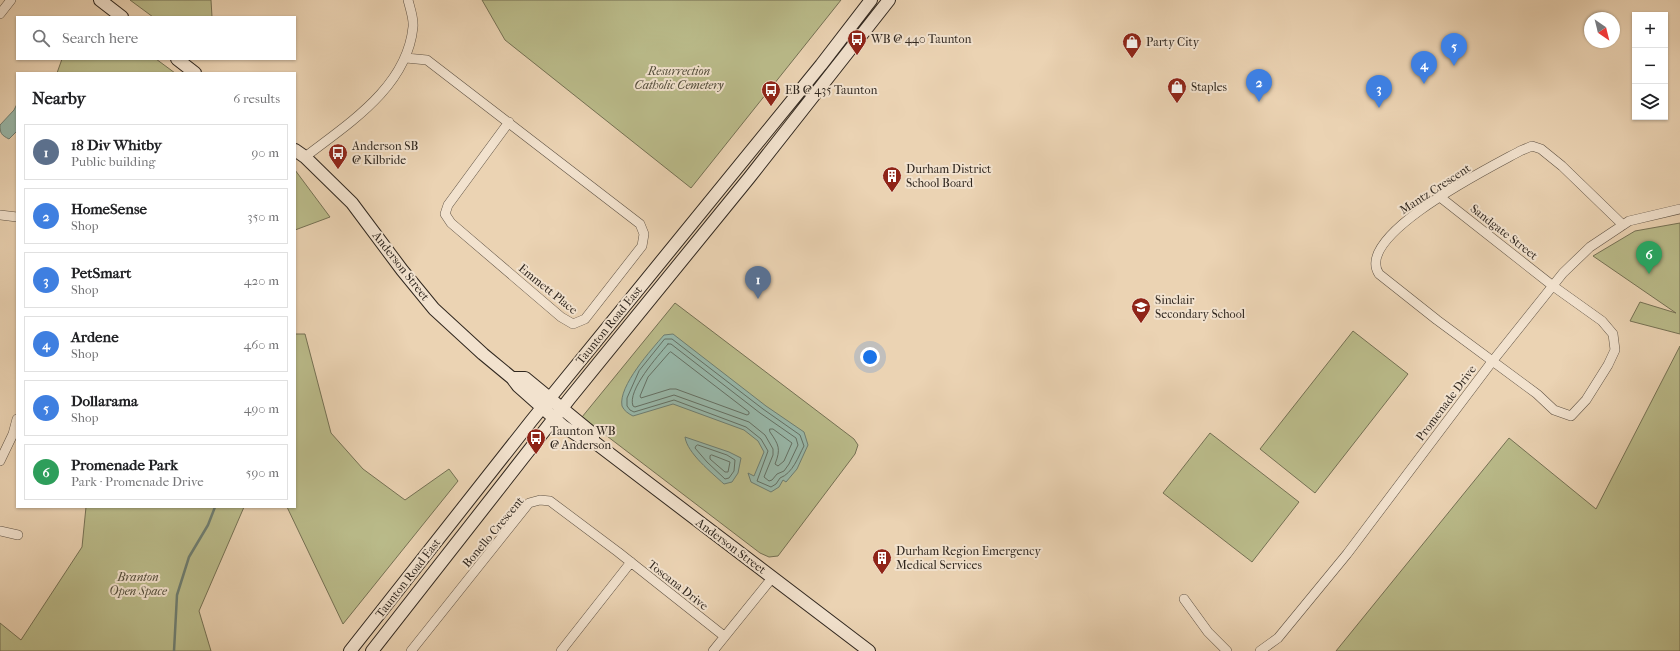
<!DOCTYPE html>
<html lang="en">
<head>
<meta charset="utf-8">
<style>
  body { margin:0; font-family:"IM FELL French Canon",serif; background:#f2f2f2; color:#202124 }
  .controls { position:absolute; right:12px; top:12px; display:grid; overflow:hidden; border-radius:0px; box-shadow:0 1px 3px #0004 }
  .controls button { width:36px; height:36px; display:grid; place-items:center; padding:0; border:0; border-bottom:1px solid #e0e0e0; background:#fff; color:#202124; font:20px sans-serif }
  .compass { position:absolute; left:1584px; top:12px; width:36px; height:36px; border-radius:50%; background:#fff; box-shadow:0 1px 3px #0004; rotate:145deg }
  .you { position:absolute; left:870px; top:357px; width:14px; height:14px; margin:-10px; border:3px solid #fff; border-radius:50%; background:#1a73e8; box-shadow:0 0 0 6px #1a73e833 }
  .badge { display:grid; place-items:center; width:26px; height:26px; border-radius:50%; background:#0f766e; color:#fff; font-size:13px; font-weight:700 }
  .pin { position:absolute; translate:-50% -33px; filter:drop-shadow(0 1px 2px #0008) }
  .pin::after { content:''; position:absolute; top:21px; width:14px; height:12px; background:inherit; clip-path:polygon(0 0,100% 0,50% 100%) }
  .list { margin:0; padding:0; list-style:none }
  h2 { display:flex; justify-content:space-between; align-items:center; height:52px; margin:0; padding:0 16px; font-size:17px }
  h2 small { font-size:13px; font-weight:400; color:#757577 }
  .list li { display:grid; grid-template-columns:26px 1fr auto; gap:12px; align-items:center; box-sizing:border-box; height:56px; margin:0 8px 8px; padding:0 8px; border:1px solid #e0e0e0; border-radius:0px }
  .list b { display:block; font-size:15px; white-space:nowrap }
  .list p { margin:0; font-size:13px; white-space:nowrap; color:#757577 }
  .list em { font-size:13px; font-style:normal; color:#757577 }
  .icon { flex:none; width:22px; height:22px; fill:none; stroke:currentColor; stroke-width:2; stroke-linecap:round; stroke-linejoin:round }
  .map { position:relative; flex:none; width:1680px; height:651px; overflow:hidden }
  .search { position:absolute; background:#fff; box-shadow:0 1px 3px #0004; left:16px; top:16px; width:280px; height:44px; display:flex; align-items:center; gap:10px; box-sizing:border-box; padding:0 14px; border-radius:0px; color:#757577; font-size:15px }
  .panel { position:absolute; background:#fff; box-shadow:0 1px 3px #0004; left:16px; top:72px; width:280px; height:436px; border-radius:0px }
  .map>svg:first-child { display:block }
  .green { fill:#babb8a; stroke:#757154 }
  .water { fill:#98b8aa; stroke:#6e7e72 }
  .lines { fill:none; stroke-linecap:round; stroke-linejoin:round }
  .shore { stroke:#647064; stroke-width:1 }
  .stream { stroke:#6e7e72; stroke-width:2.5 }
  .street-casing { stroke:#5f5244; stroke-width:10 }
  .secondary-casing { stroke:#30271f; stroke-width:14 }
  .street { stroke:#f2e2ce; stroke-width:9 }
  .secondary { stroke:#f2e2ce; stroke-width:12 }
  .labels { text-anchor:middle; stroke-width:4; stroke-linejoin:round; paint-order:stroke }
  .poi-label { font-size:12px; fill:#30271f; stroke:#f2e2ce; text-anchor:start }
  .park-label { font-size:12px; font-style:italic; fill:#524c3a; stroke:#f2e2ce }
  .street-label { font-size:12px; fill:#30271f; stroke:#f2e2ce }
</style>
</head>
<body>
<div class="map">
<svg width="1680" height="651" viewBox="0 0 1680 651">
  <rect width="100%" height="100%" fill="#ebd3b3"/>
  <filter id="stains"><feTurbulence type="fractalNoise" baseFrequency=".005" numOctaves="4"/><feColorMatrix values="0 0 0 0 .2 0 0 0 0 .09 0 0 0 0 .02 0 0 0 .5 -.17"/></filter>
  <radialGradient id="worn" r=".72"><stop offset=".6" stop-color="#630" stop-opacity="0"/><stop offset="1" stop-color="#630" stop-opacity=".3"/></radialGradient>
  <path class="green" d="M 130,0 L 211,0 L 212,17 L 153,17 Z
    M 482,0 L 841,0 L 691,188 L 505,40 Z
    M 62,59 L 156,59 L 175,73 L 57,73 Z
    M 295,170 L 330,217 L 295,230 Z
    M 1680,223 L 1680,334 L 1630,321 L 1640,302 L 1676,313 L 1593,256 L 1635,231 Z
    M 675,303 L 854,439 L 858,445 L 855,454 L 778,556 L 769,557 L 760,553 L 582,417 Z
    M 1353,331 L 1408,374 L 1315,493 L 1260,449 Z
    M 295,334 L 305,334 L 331,433 L 363,469 L 405,500 L 449,469 L 458,481 L 343,624 L 287,507 L 295,507 Z
    M 1680,346 L 1680,651 L 1336,651 L 1509,438 L 1596,509 Z
    M 1210,433 L 1299,502 L 1252,562 L 1163,493 Z
    M 86,507 L 244,507 L 199,611 L 211,651 L 0,651 L 0,623 L 21,640 L 82,547 Z"/>
  <path class="water" d="M 17,104 L 17,131 L 9,139 C 1,135 0,133 0,125 L 14,110 Z
    M 673,334 L 766,406 L 804,432 L 808,445 L 797,469 L 786,482 L 783,480 L 779,487 L 771,492 L 751,482 L 748,473 L 754,476 L 764,452 L 758,441 L 744,430 L 673,404 L 633,416 C 629,414 624,411 622,406 C 618,386 652,349 664,335 Z
    M 685,437 L 729,452 L 741,458 L 738,473 L 732,482 L 724,484 C 712,473 687,453 685,437 Z"/>
  <g class="lines">
    <path class="shore" d="M 665,339 L 672,339 L 763,409 L 800,435 L 804,446 C 798,457 793,473 780,478 L 776,484 L 771,487 L 757,481 L 768,451 L 761,439 L 746,427 L 674,400 L 634,412 L 630,410 L 627,406 L 627,398 L 639,371 Z
      M 668,344 L 671,344 L 760,413 L 796,438 L 798,445 L 789,464 L 784,471 L 777,474 L 772,480 L 769,481 L 764,477 L 773,455 L 773,449 L 765,435 L 749,422 L 674,395 L 635,407 L 633,406 C 627,390 658,356 668,344 Z
      M 671,352 L 749,412 L 749,414 L 747,415 L 676,389 L 670,389 L 641,398 L 640,396 L 648,377 L 669,353 Z
      M 770,429 L 773,429 L 792,443 L 784,461 L 778,466 L 775,464 C 781,449 779,445 770,432 Z
      M 698,445 L 727,455 L 735,460 L 734,471 L 729,478 L 725,479 L 707,462 L 695,448 L 696,446 Z
      M 712,455 L 730,462 L 728,472 L 725,472 L 710,459 L 710,456 Z"/>
    <path class="stream" d="M 174,651 L 177,595 L 189,557 L 208,525 L 215,507"/>
    <g class="street-casing">
      <path id="street" d="M 0,14 L 11,0
        M 406,58 L 427,60 L 640,224 L 644,234 L 642,246 L 585,319 L 573,324 L 561,317 L 451,223 L 445,214 L 448,205 L 509,122
        M 305,157 C 349,123 407,87 413,27 C 414,19 410,8 408,0
        M 1440,197 L 1553,286 L 1602,321 L 1613,334 L 1615,350 L 1608,365 L 1586,400 L 1571,416 L 1554,410 L 1537,394 L 1437,320 L 1379,274 C 1353,235 1493,166 1520,151 L 1532,146 L 1541,149 L 1562,166 L 1623,225
        M 0,215 L 17,217
        M 0,461 L 13,434 L 17,419
        M 0,531 L 18,535
        M 1184,599 L 1208,632 L 1227,651
        M 411,651 L 529,503 L 540,500 L 550,501 L 618,552 L 724,636
        M 561,651 L 631,562
        M 713,651 L 772,578
        M 1260,651 L 1278,638 L 1347,554 L 1491,363 L 1563,273 L 1590,247 L 1629,221 L 1680,209"/>
    </g>
    <g class="secondary-casing">
      <path id="secondary" d="M 100,0 L 122,17
        M 177,59 L 195,73
        M 295,150 L 305,157 L 352,203 L 402,270 L 434,309 L 483,354 L 512,378 L 518,386 L 563,426 L 586,441 L 593,441 L 869,651
        M 512,378 L 525,378 L 593,434 L 593,441
        M 350,651 L 532,420 L 821,65 L 871,0
        M 372,651 L 570,398 L 749,178 L 889,0"/>
    </g>
    <use href="#street" class="street"/>
    <use href="#secondary" class="secondary"/>
  </g>
  <defs>
    <g id="bus-pin" transform="scale(1)"><path d="M0 17L-7.5 6A9.5 9.5 0 1 1 7.5 6Z" fill="#8f2418" stroke="#f2e2ce"/><path d="M-5-6H5V4H4V6H2V4H-2V6H-4V4H-5ZM-3.5-4V0h7V-4ZM-3.5 1.2v1.5H-2V1.2ZM2 1.2v1.5H3.5V1.2Z" fill="#fff"/></g>
    <g id="shop-pin" transform="scale(1)"><path d="M0 17L-7.5 6A9.5 9.5 0 1 1 7.5 6Z" fill="#8f2418" stroke="#f2e2ce"/><path d="M-5-2.5h2.3a2.7 3.5 0 0 1 5.4 0H5L5.5 6h-11ZM-1.5-2.5h3a1.5 2.3 0 0 0-3 0Z" fill="#fff"/></g>
    <g id="building-pin" transform="scale(1)"><path d="M0 17L-7.5 6A9.5 9.5 0 1 1 7.5 6Z" fill="#8f2418" stroke="#f2e2ce"/><path d="M-4-6H4V6H1V3H-1V6H-4ZM-2.5-4.3h1.7v1.8h-1.7ZM.8-4.3h1.7v1.8H.8ZM-2.5-1h1.7V.8h-1.7ZM.8-1h1.7V.8H.8Z" fill="#fff"/></g>
    <g id="school-pin" transform="scale(1)"><path d="M0 17L-7.5 6A9.5 9.5 0 1 1 7.5 6Z" fill="#8f2418" stroke="#f2e2ce"/><path d="M0-5L7-2L0 1L-7-2ZM-4 1L0 2.5L4 1V4Q0 6-4 4Z" fill="#fff"/></g>
  </defs>
  <g fill-rule="evenodd">
    <use href="#bus-pin" x="857" y="39"/>
    <use href="#shop-pin" x="1132" y="42"/>
    <use href="#shop-pin" x="1177" y="87"/>
    <use href="#bus-pin" x="771" y="90"/>
    <use href="#bus-pin" x="338" y="153"/>
    <use href="#building-pin" x="892" y="176"/>
    <use href="#school-pin" x="1141" y="307"/>
    <use href="#bus-pin" x="536" y="438"/>
    <use href="#building-pin" x="882" y="558"/>
  </g>
  <g class="labels">
    <g class="poi-label">
      <text x="871" y="43">WB @ 440 Taunton</text>
      <text x="1146" y="46">Party City</text>
      <text x="1191" y="91">Staples</text>
      <text x="785" y="94">EB @ 435 Taunton</text>
      <text x="352" y="150">Anderson SB<tspan x="352" dy="14">@ Kilbride</tspan></text>
      <text x="906" y="173">Durham District<tspan x="906" dy="14">School Board</tspan></text>
      <text x="1155" y="304">Sinclair<tspan x="1155" dy="14">Secondary School</tspan></text>
      <text x="550" y="435">Taunton WB<tspan x="550" dy="14">@ Anderson</tspan></text>
      <text x="896" y="555">Durham Region Emergency<tspan x="896" dy="14">Medical Services</tspan></text>
    </g>
    <g class="park-label">
      <text x="679" y="75">Resurrection<tspan x="679" dy="14">Catholic Cemetery</tspan></text>
      <text x="138" y="581">Branton<tspan x="138" dy="14">Open Space</tspan></text>
    </g>
    <g class="street-label">
      <text transform="translate(1435 189) rotate(-33)" y="4">Mantz Crescent</text>
      <text transform="translate(1504 232) rotate(38)" y="4">Sandgate Street</text>
      <text transform="translate(401 266) rotate(52)" y="4">Anderson Street</text>
      <text transform="translate(548 289) rotate(39)" y="4">Emmett Place</text>
      <text transform="translate(609 325) rotate(-51)" y="4">Taunton Road East</text>
      <text transform="translate(1446 403) rotate(-53)" y="4">Promenade Drive</text>
      <text transform="translate(493 532) rotate(-50)" y="4">Bonello Crescent</text>
      <text transform="translate(731 546) rotate(37)" y="4">Anderson Street</text>
      <text transform="translate(408 578) rotate(-52)" y="4">Taunton Road East</text>
      <text transform="translate(678 585) rotate(38)" y="4">Toscana Drive</text>
    </g>
  </g>
  <rect width="100%" height="100%" filter="url(#stains)"/>
  <rect width="100%" height="100%" fill="url(#worn)"/>
</svg>
<div class="controls">
<button>+</button>
<button>−</button>
<button><svg class="icon" aria-label="layers" viewBox="0 0 24 24"><path d="M12 4l9 5-9 5-9-5zM3 14l9 5 9-5"/></svg></button>
</div>
<svg class="compass" viewBox="-18 -18 36 36"><path d="M0-13l5 13h-10z" fill="#e53935"/><path d="M0 13l5-13h-10z" fill="#757577"/></svg>
<div class="you"></div>
<div class="pin badge" style="left:758px;top:299px;background:#5c6f8a">1</div>
<div class="pin badge" style="left:1259px;top:102px;background:#3f7fe0">2</div>
<div class="pin badge" style="left:1379px;top:108px;background:#3f7fe0">3</div>
<div class="pin badge" style="left:1424px;top:84px;background:#3f7fe0">4</div>
<div class="pin badge" style="left:1454px;top:66px;background:#3f7fe0">5</div>
<div class="pin badge" style="left:1649px;top:274px;background:#2e9e5b">6</div>
<div class="search"><svg class="icon" aria-label="search" viewBox="0 0 24 24"><circle cx="10" cy="10" r="6"/><path d="M15 15l6 6"/></svg>Search here</div>
<section class="panel">
<h2>Nearby<small>6 results</small></h2>
<ul class="list">
<li><span class="badge" style="background:#5c6f8a">1</span><div><b>18 Div Whitby</b><p>Public building</p></div><em>90 m</em></li>
<li><span class="badge" style="background:#3f7fe0">2</span><div><b>HomeSense</b><p>Shop</p></div><em>350 m</em></li>
<li><span class="badge" style="background:#3f7fe0">3</span><div><b>PetSmart</b><p>Shop</p></div><em>420 m</em></li>
<li><span class="badge" style="background:#3f7fe0">4</span><div><b>Ardene</b><p>Shop</p></div><em>460 m</em></li>
<li><span class="badge" style="background:#3f7fe0">5</span><div><b>Dollarama</b><p>Shop</p></div><em>490 m</em></li>
<li><span class="badge" style="background:#2e9e5b">6</span><div><b>Promenade Park</b><p>Park · Promenade Drive</p></div><em>590 m</em></li>
</ul>
</section>
</div>
</body>
</html>
